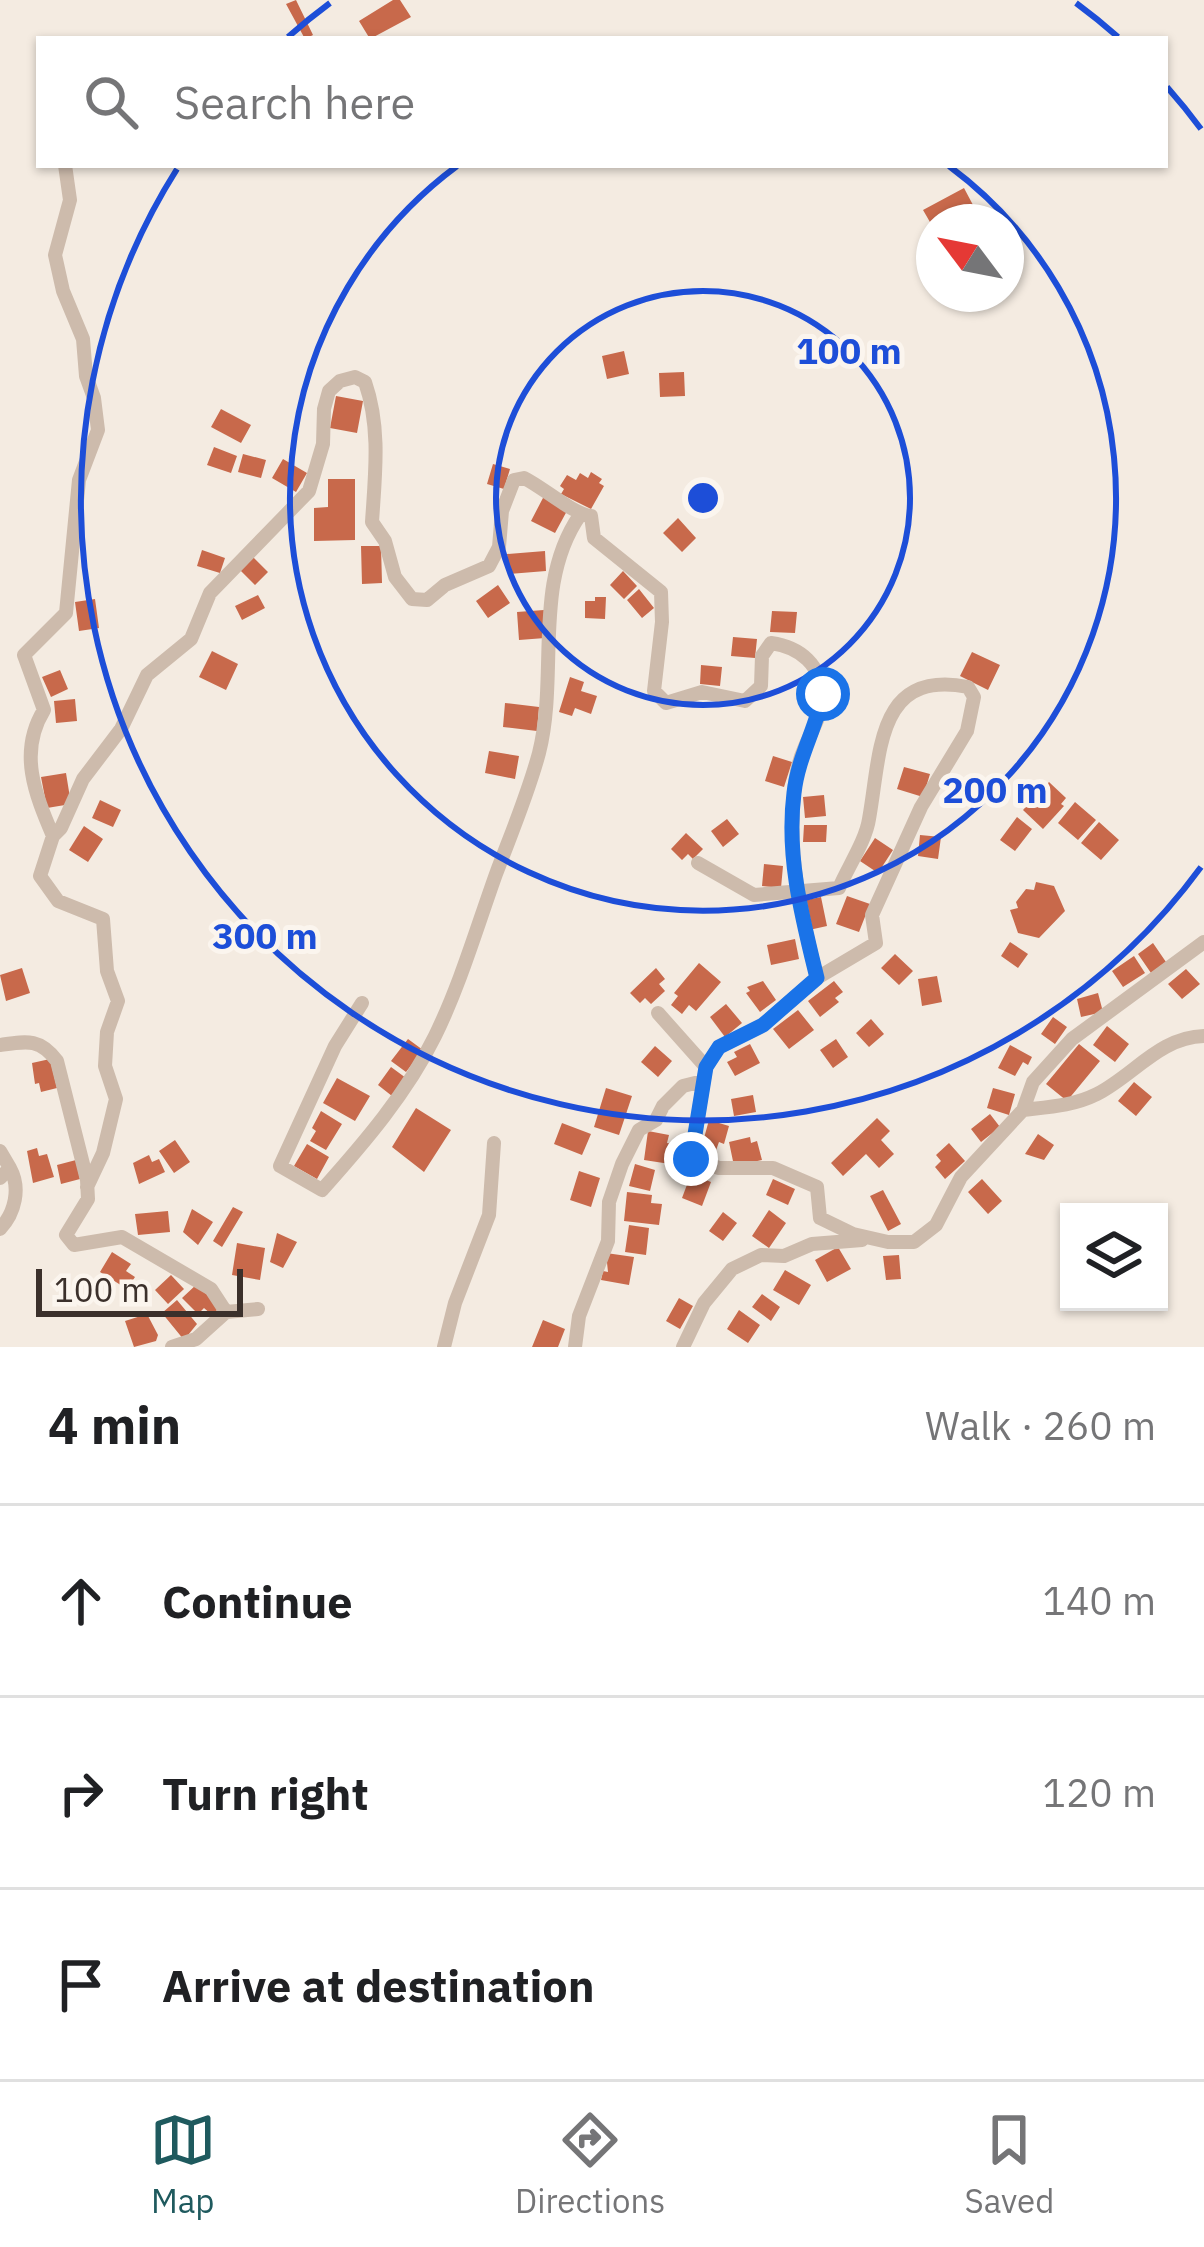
<!DOCTYPE html>
<html lang="en">
<head>
<meta charset="utf-8">
<style>
  body { margin:0; font-family:"IBM Plex Sans",sans-serif; background:#f2f2f2; color:#202124 }
  .controls { position:absolute; right:36px; bottom:36px; display:grid; overflow:hidden; border-radius:0px; box-shadow:0 3px 9px #0004 }
  .controls button { width:108px; height:108px; display:grid; place-items:center; padding:0; border:0; border-bottom:3px solid #e0e0e0; background:#fff; color:#202124; font:60px sans-serif }
  .compass { position:absolute; left:916px; top:204px; width:108px; height:108px; border-radius:50%; background:#fff; box-shadow:0 3px 9px #0004; rotate:302deg }
  .scale { position:absolute; left:36px; bottom:30px; width:207px; box-sizing:border-box; padding-left:12px; border:6px solid #3b302b; border-top:0; font-size:33px; line-height:42px; white-space:nowrap; color:#3b302b; -webkit-text-stroke:9px #fbf5ee; paint-order:stroke }
  .stop { position:absolute; width:36px; height:36px; margin:-27px; border:9px solid #1a73e8; border-radius:50%; background:#fff }
  .stop.end { background:#1a73e8; border-color:#fff; box-shadow:0 3px 12px #0008 }
  .list { margin:0; padding:0; list-style:none }
  h2 { display:flex; justify-content:space-between; align-items:center; height:156px; margin:0; padding:0 48px; font-size:51px }
  h2 small { font-size:39px; font-weight:400; color:#757577 }
  .list li { display:grid; grid-template-columns:78px 1fr auto; gap:36px; align-items:center; box-sizing:border-box; height:192px; padding:0 48px; border-top:3px solid #e0e0e0 }
  .list b { display:block; font-size:45px; white-space:nowrap }
  .list em { font-size:39px; font-style:normal; color:#757577 }
  .icon { flex:none; width:66px; height:66px; fill:none; stroke:currentColor; stroke-width:2; stroke-linecap:round; stroke-linejoin:round }
  .map { position:relative; flex:none; width:1204px; height:1347px; overflow:hidden }
  .search { position:absolute; background:#fff; box-shadow:0 3px 9px #0004; left:36px; right:36px; top:36px; height:132px; display:flex; align-items:center; gap:30px; box-sizing:border-box; padding:0 42px; border-radius:0px; color:#757577; font-size:45px }
  .sheet { height:732px; background:#fff }
  nav { display:flex; justify-content:space-around; align-items:center; box-sizing:border-box; height:168px; border-top:3px solid #e0e0e0; background:#fff; font-size:33px; color:#757577 }
  nav a { display:grid; justify-items:center; gap:6px }
  nav .on { color:#1f5a5e }
  .map>svg:first-child { display:block }
  .building { fill:#c8694b }
  .lines { fill:none; stroke-linecap:round; stroke-linejoin:round }
  .street { stroke:#cdbbac; stroke-width:14 }
  .route { stroke:#1a73e8; stroke-width:15 }
  .ring { fill:none; stroke:#1d4ed8; stroke-width:6 }
  .centre { fill:#1d4ed8; stroke:#fbf5ee; stroke-width:6 }
  .ring-label { font-size:36px; text-anchor:middle; font-weight:bold; fill:#1d4ed8; stroke:#fbf5ee; stroke-width:10; stroke-linejoin:round; paint-order:stroke }
</style>
</head>
<body>
<div class="map">
<svg width="1204" height="1347" viewBox="0 0 1204 1347">
  <rect width="100%" height="100%" fill="#f4ebe1"/>
  <path class="building" d="M 296,0 L 313,35 L 305,39 L 286,4 Z
    M 393,0 L 400,0 L 411,17 L 370,39 L 359,21 Z
    M 964,188 L 982,222 L 934,222 L 934,229 L 923,210 Z
    M 624,351 L 629,374 L 607,379 L 602,356 Z
    M 684,372 L 685,396 L 660,397 L 659,373 Z
    M 336,396 L 363,401 L 357,433 L 330,428 Z
    M 221,409 L 251,425 L 241,443 L 211,427 Z
    M 214,447 L 237,456 L 231,473 L 207,465 Z
    M 243,454 L 266,460 L 261,478 L 238,472 Z
    M 283,459 L 307,473 L 296,492 L 272,478 Z
    M 493,464 L 510,469 L 504,489 L 487,484 Z
    M 591,472 L 602,479 L 599,483 L 604,486 L 591,509 L 561,494 L 564,489 L 560,486 L 567,475 L 576,480 L 580,473 L 588,478 Z
    M 328,479 L 355,479 L 355,540 L 314,541 L 314,508 L 328,507 Z
    M 544,496 L 568,509 L 555,533 L 531,521 Z
    M 678,518 L 696,538 L 682,552 L 663,533 Z
    M 361,546 L 381,546 L 382,583 L 362,584 Z
    M 202,550 L 225,558 L 220,573 L 197,566 Z
    M 545,551 L 546,571 L 509,574 L 507,554 Z
    M 253,557 L 268,572 L 255,585 L 240,570 Z
    M 623,571 L 637,586 L 624,599 L 610,585 Z
    M 498,585 L 510,603 L 488,618 L 476,601 Z
    M 639,589 L 654,608 L 642,618 L 627,600 Z
    M 258,595 L 265,608 L 242,620 L 235,606 Z
    M 595,597 L 606,597 L 605,619 L 585,618 L 585,601 L 595,601 Z
    M 95,599 L 99,628 L 79,631 L 75,602 Z
    M 544,610 L 545,638 L 519,640 L 517,612 Z
    M 772,611 L 797,612 L 795,633 L 770,632 Z
    M 733,637 L 757,639 L 755,658 L 731,656 Z
    M 212,651 L 238,664 L 226,690 L 199,677 Z
    M 972,652 L 1000,665 L 988,690 L 960,676 Z
    M 701,665 L 722,667 L 720,686 L 700,684 Z
    M 60,670 L 68,689 L 51,697 L 42,677 Z
    M 570,677 L 584,682 L 581,691 L 597,696 L 591,714 L 575,708 L 572,716 L 559,712 Z
    M 75,699 L 77,721 L 56,723 L 54,701 Z
    M 505,703 L 539,707 L 537,731 L 503,727 Z
    M 489,751 L 519,756 L 515,779 L 485,773 Z
    M 773,756 L 792,762 L 784,787 L 765,781 Z
    M 904,767 L 930,774 L 923,797 L 897,789 Z
    M 66,773 L 71,804 L 47,808 L 41,777 Z
    M 955,777 L 978,784 L 972,802 L 948,795 Z
    M 1049,782 L 1066,798 L 1061,804 L 1064,806 L 1043,829 L 1023,810 Z
    M 824,795 L 826,816 L 805,818 L 803,797 Z
    M 100,800 L 121,810 L 113,827 L 92,818 Z
    M 1075,802 L 1096,820 L 1078,840 L 1058,823 Z
    M 1017,817 L 1032,829 L 1015,851 L 1000,840 Z
    M 727,819 L 739,834 L 723,847 L 711,831 Z
    M 1099,822 L 1119,840 L 1101,860 L 1081,843 Z
    M 804,825 L 827,825 L 826,842 L 803,842 Z
    M 84,826 L 103,839 L 88,862 L 69,850 Z
    M 686,833 L 703,849 L 693,859 L 688,854 L 682,860 L 671,849 Z
    M 920,835 L 941,837 L 938,859 L 918,856 Z
    M 875,838 L 893,850 L 878,873 L 860,861 Z
    M 764,864 L 783,866 L 781,888 L 762,886 Z
    M 1036,882 L 1054,886 L 1065,911 L 1039,938 L 1018,933 L 1010,910 L 1018,908 L 1016,902 L 1026,889 L 1034,890 Z
    M 847,896 L 870,904 L 859,932 L 836,924 Z
    M 821,897 L 827,926 L 809,930 L 802,901 Z
    M 795,939 L 799,959 L 771,965 L 767,945 Z
    M 1010,942 L 1028,954 L 1018,968 L 1001,956 Z
    M 1153,943 L 1166,962 L 1151,973 L 1138,954 Z
    M 895,954 L 913,971 L 899,985 L 881,968 Z
    M 1134,956 L 1145,973 L 1123,987 L 1112,971 Z
    M 699,963 L 721,982 L 696,1011 L 689,1005 L 682,1014 L 671,1005 L 678,996 L 674,993 Z
    M 22,968 L 30,993 L 6,1001 L 0,975 Z
    M 656,968 L 665,979 L 659,984 L 665,991 L 651,1004 L 645,998 L 640,1003 L 630,993 Z
    M 1186,969 L 1200,984 L 1182,999 L 1168,984 Z
    M 937,976 L 942,1002 L 922,1006 L 918,979 Z
    M 763,981 L 776,1000 L 760,1012 L 746,993 L 750,991 L 747,987 Z
    M 834,981 L 843,992 L 835,998 L 839,1002 L 820,1017 L 808,1001 Z
    M 1098,993 L 1103,1012 L 1081,1017 L 1077,999 Z
    M 726,1004 L 742,1023 L 725,1037 L 710,1017 Z
    M 798,1010 L 814,1030 L 789,1049 L 773,1029 Z
    M 1053,1017 L 1067,1027 L 1055,1044 L 1041,1034 Z
    M 871,1019 L 884,1034 L 869,1047 L 856,1033 Z
    M 1107,1026 L 1129,1044 L 1115,1062 L 1093,1045 Z
    M 408,1039 L 423,1050 L 406,1072 L 391,1061 Z
    M 836,1039 L 848,1057 L 833,1068 L 820,1050 Z
    M 750,1044 L 760,1063 L 735,1076 L 727,1062 L 737,1057 L 734,1052 Z
    M 1079,1044 L 1100,1061 L 1067,1101 L 1046,1084 Z
    M 1010,1045 L 1032,1057 L 1028,1065 L 1023,1062 L 1015,1076 L 998,1068 Z
    M 655,1046 L 672,1061 L 658,1077 L 641,1062 Z
    M 50,1059 L 57,1088 L 41,1092 L 39,1083 L 35,1084 L 32,1063 Z
    M 391,1067 L 406,1078 L 392,1096 L 378,1085 Z
    M 337,1078 L 370,1096 L 355,1121 L 323,1103 Z
    M 1134,1082 L 1152,1097 L 1136,1116 L 1118,1101 Z
    M 606,1088 L 632,1096 L 619,1135 L 594,1127 Z
    M 993,1088 L 1015,1094 L 1009,1115 L 987,1108 Z
    M 753,1095 L 756,1112 L 734,1116 L 731,1099 Z
    M 416,1108 L 451,1130 L 424,1172 L 392,1147 Z
    M 321,1111 L 342,1124 L 326,1150 L 310,1141 L 316,1131 L 312,1128 Z
    M 990,1114 L 1000,1127 L 981,1142 L 971,1129 Z
    M 877,1118 L 890,1131 L 881,1140 L 894,1154 L 879,1168 L 866,1154 L 843,1176 L 831,1163 Z
    M 709,1120 L 729,1126 L 724,1144 L 719,1142 L 715,1153 L 701,1149 Z
    M 562,1123 L 591,1134 L 582,1155 L 554,1144 Z
    M 648,1131 L 669,1135 L 667,1143 L 673,1144 L 670,1164 L 644,1160 Z
    M 1038,1134 L 1054,1145 L 1044,1160 L 1025,1154 Z
    M 750,1137 L 751,1143 L 757,1141 L 762,1160 L 734,1166 L 729,1142 Z
    M 175,1140 L 190,1162 L 174,1173 L 159,1151 Z
    M 949,1143 L 965,1161 L 945,1179 L 935,1167 L 941,1161 L 936,1155 Z
    M 307,1144 L 329,1157 L 317,1179 L 294,1166 Z
    M 37,1148 L 39,1156 L 47,1154 L 54,1177 L 33,1183 L 27,1151 Z
    M 149,1155 L 152,1162 L 159,1159 L 165,1172 L 139,1184 L 133,1163 Z
    M 76,1160 L 80,1179 L 61,1184 L 57,1165 Z
    M 635,1164 L 655,1170 L 650,1191 L 629,1186 Z
    M 579,1171 L 600,1178 L 591,1207 L 570,1200 Z
    M 691,1174 L 711,1182 L 702,1206 L 682,1198 Z
    M 773,1179 L 795,1189 L 788,1205 L 766,1195 Z
    M 982,1179 L 1002,1201 L 988,1214 L 968,1192 Z
    M 883,1190 L 901,1224 L 888,1231 L 870,1196 Z
    M 627,1192 L 652,1195 L 651,1203 L 662,1204 L 659,1225 L 624,1221 Z
    M 233,1207 L 243,1212 L 222,1247 L 213,1241 Z
    M 192,1209 L 213,1222 L 198,1245 L 183,1232 Z
    M 769,1210 L 786,1223 L 769,1248 L 752,1236 Z
    M 168,1211 L 170,1232 L 138,1235 L 135,1214 Z
    M 723,1212 L 737,1223 L 723,1241 L 709,1231 Z
    M 629,1225 L 649,1228 L 646,1255 L 625,1252 Z
    M 277,1233 L 297,1242 L 283,1268 L 270,1262 Z
    M 237,1243 L 265,1248 L 260,1280 L 232,1275 Z
    M 838,1247 L 851,1269 L 827,1282 L 815,1260 Z
    M 112,1252 L 131,1264 L 126,1271 L 135,1277 L 127,1289 L 100,1272 Z
    M 606,1253 L 634,1257 L 629,1285 L 601,1280 L 603,1271 L 608,1272 Z
    M 899,1255 L 901,1279 L 886,1280 L 883,1256 Z
    M 785,1270 L 811,1285 L 799,1305 L 773,1290 Z
    M 171,1275 L 184,1289 L 168,1304 L 155,1290 Z
    M 197,1284 L 219,1308 L 212,1315 L 204,1308 L 198,1314 L 182,1298 Z
    M 762,1294 L 780,1307 L 771,1321 L 752,1307 Z
    M 679,1298 L 693,1306 L 680,1329 L 666,1321 Z
    M 177,1300 L 197,1324 L 184,1340 L 162,1313 Z
    M 739,1310 L 760,1325 L 748,1343 L 727,1329 Z
    M 147,1314 L 158,1335 L 156,1341 L 134,1347 L 125,1321 Z
    M 543,1320 L 565,1329 L 558,1347 L 532,1347 Z"/>
  <g class="lines">
    <path class="street" d="M 65,165 L 70,200 L 55,255 L 63,291 L 83,339 L 86,376 L 94,398 L 98,430 L 79,480 L 66,613 L 24,655 L 44,710 C 18,752 35,794 53,836 L 40,876 L 58,901 L 103,919 L 107,971 L 118,1001 L 107,1032 L 105,1066 L 116,1099 L 103,1153 L 87,1187
      M 53,836 L 61,828 L 83,779 L 121,729 L 147,675 L 191,639 L 210,593 L 309,491 L 323,444 L 324,409 L 329,391 L 340,381 L 355,377 L 365,382 C 381,428 375,475 372,522 L 385,541 L 395,577 L 412,599 L 427,600 L 445,585 L 489,566 L 499,547 L 502,511 L 514,480 L 524,478 C 544,488 573,514 591,516 L 594,538 L 661,592 L 662,622 L 654,691 L 666,703 L 702,692 L 745,701 L 761,686 L 762,656 L 771,643 C 800,647 822,665 822,697 C 822,717 811,731 804,749 C 798,762 795,780 794,794 C 787,857 802,917 817,978 L 763,1025 L 719,1047 L 706,1067 L 691,1159 L 719,1168 L 773,1168 L 817,1187 L 820,1218 L 853,1234 L 888,1242 L 914,1242 L 936,1225 L 961,1177 L 1023,1110 L 1033,1082 L 1072,1039 L 1204,942
      M 698,863 L 754,895 L 839,888 C 848,867 866,840 869,819 C 881,753 876,669 968,687 L 974,697 L 967,731 L 921,807 L 872,915 L 876,943 L 817,978
      M 362,1003 L 335,1046 L 280,1166 L 322,1190 C 364,1143 407,1093 435,1036 C 460,985 477,927 496,874 C 511,834 528,794 539,753 C 559,674 532,584 580,515
      M 658,1013 L 706,1067
      M 0,1045 C 27,1041 40,1038 57,1061 L 87,1180 L 88,1199 L 66,1235 L 74,1245 L 122,1237 L 211,1289 L 226,1312 L 258,1309
      M 1023,1110 C 1049,1107 1073,1106 1097,1094 C 1134,1075 1160,1037 1204,1036
      M 0,1151 L 10,1168
      M 0,1178 L 10,1168 C 21,1188 15,1213 0,1229
      M 172,1347 L 196,1339 L 226,1312
      M 444,1347 L 455,1303 L 489,1215 L 494,1143
      M 575,1347 L 579,1316 L 608,1241 L 609,1202 L 622,1164 L 639,1130 L 656,1120 L 663,1106 L 683,1086 L 703,1081
      M 683,1347 L 704,1303 L 732,1269 L 761,1255 L 784,1256 L 812,1244 L 862,1240"/>
  </g>
  <g class="lines">
    <path class="route" d="M 691,1159 L 706,1067 L 719,1047 L 763,1025 L 817,978 C 802,917 786,856 794,793 C 798,757 816,729 823,694"/>
  </g>
  <g class="ring">
    <circle cx="703" cy="498" r="207"/>
    <path d="M949 166A413 413 0 1 1 457 166"/>
    <path d="M1201 867A620 620 0 0 1 177 169M288 37A620 620 0 0 1 330 3M1076 3A620 620 0 0 1 1118 37M1167 87A620 620 0 0 1 1201 129"/>
  </g>
  <circle cx="703" cy="498" r="18" class="centre"/>
  <g class="ring-label">
    <text x="849" y="364">100 m</text>
    <text x="995" y="803">200 m</text>
    <text x="265" y="949">300 m</text>
  </g>
</svg>
<div class="controls">
<button><svg class="icon" aria-label="layers" viewBox="0 0 24 24"><path d="M12 4l9 5-9 5-9-5zM3 14l9 5 9-5"/></svg></button>
</div>
<svg class="compass" viewBox="-18 -18 36 36"><path d="M0-13l5 13h-10z" fill="#e53935"/><path d="M0 13l5-13h-10z" fill="#757577"/></svg>
<div class="scale">100 m</div>
<div class="stop" style="left:823px;top:694px"></div>
<div class="stop end" style="left:691px;top:1159px"></div>
<div class="search"><svg class="icon" aria-label="search" viewBox="0 0 24 24"><circle cx="10" cy="10" r="6"/><path d="M15 15l6 6"/></svg>Search here</div>
</div>
<section class="sheet">
<h2>4 min<small>Walk · 260 m</small></h2>
<ul class="list">
<li><svg class="icon" aria-label="ahead" viewBox="0 0 24 24"><path d="M12 20V5M6 11l6-6 6 6"/></svg><div><b>Continue</b></div><em>140 m</em></li>
<li><svg class="icon" aria-label="right" viewBox="0 0 24 24"><path d="M7 20v-9h11M14 6l5 5-5 5"/></svg><div><b>Turn right</b></div><em>120 m</em></li>
<li><svg class="icon" aria-label="arrive" viewBox="0 0 24 24"><path d="M6 21V4h12l-3 4 3 4H6"/></svg><div><b>Arrive at destination</b></div></li>
</ul>
</section>
<nav>
<a class="on"><svg class="icon" aria-label="map" viewBox="0 0 24 24"><path d="M3 6l6-2 6 2 6-2v14l-6 2-6-2-6 2zM9 4v14M15 6v14"/></svg>Map</a>
<a><svg class="icon" aria-label="directions" viewBox="0 0 24 24"><path d="M12 3l9 9-9 9-9-9zM9 14v-3h6M13 9l2 2-2 2"/></svg>Directions</a>
<a><svg class="icon" aria-label="saved" viewBox="0 0 24 24"><path d="M7 4h10v16l-5-4-5 4z"/></svg>Saved</a>
</nav>
</body>
</html>
